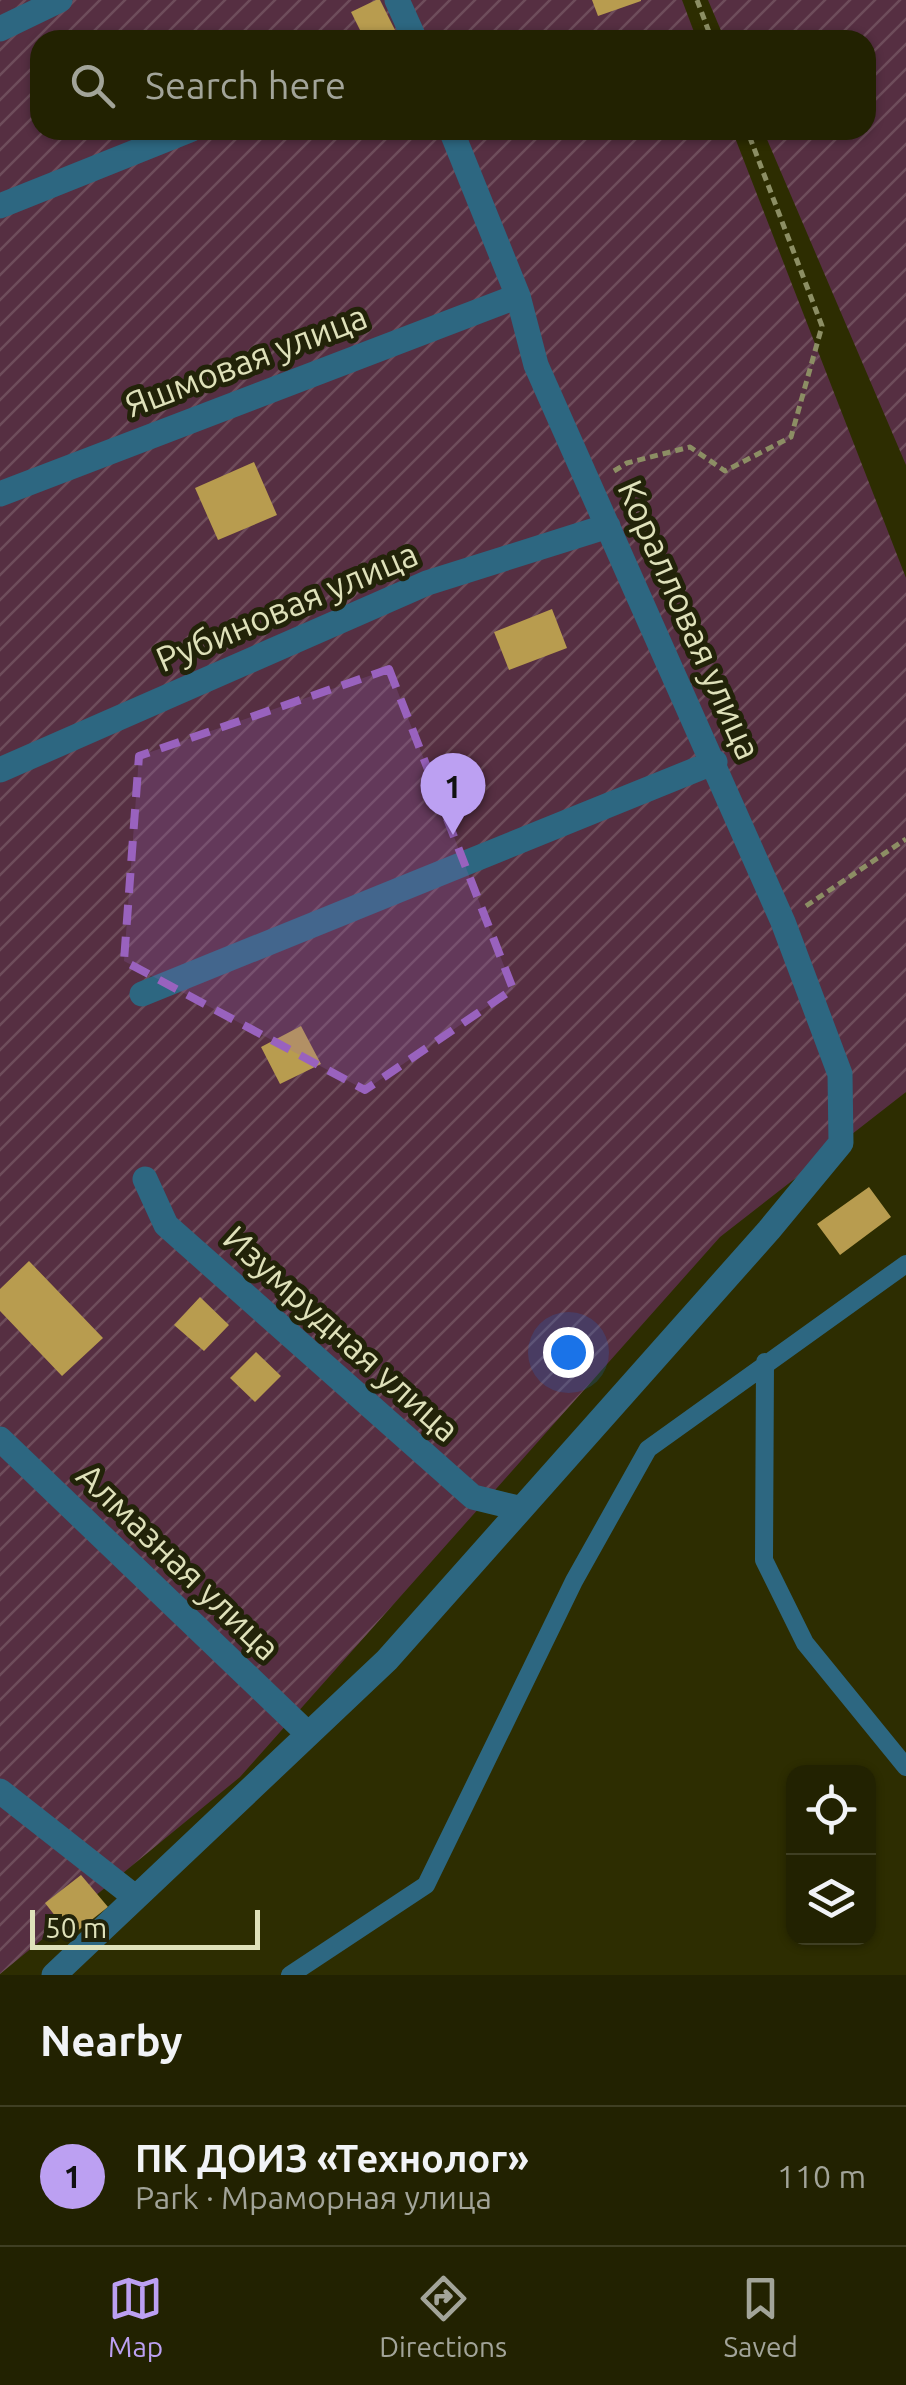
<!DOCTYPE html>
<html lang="en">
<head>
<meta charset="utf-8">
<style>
  body { margin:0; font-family:Ubuntu,sans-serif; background:#2e2f10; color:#f1f3f6 }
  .controls { position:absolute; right:30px; bottom:30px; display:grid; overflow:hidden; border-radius:20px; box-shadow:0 2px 8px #0004 }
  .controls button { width:90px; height:90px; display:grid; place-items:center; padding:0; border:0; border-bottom:2px solid #3f3f23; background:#222201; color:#f1f3f6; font:50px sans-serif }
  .scale { position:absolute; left:30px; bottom:25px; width:230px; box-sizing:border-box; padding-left:10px; border:5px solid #dfe1ba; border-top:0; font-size:28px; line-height:35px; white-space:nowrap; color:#dfe1ba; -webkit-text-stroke:8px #222309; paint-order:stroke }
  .you { position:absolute; left:568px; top:1352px; width:35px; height:35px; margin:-25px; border:8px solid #fff; border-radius:50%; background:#1a73e8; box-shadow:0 0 0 15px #1a73e833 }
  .badge { display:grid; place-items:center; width:65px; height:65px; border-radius:50%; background:#bca0f2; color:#111; font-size:32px; font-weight:700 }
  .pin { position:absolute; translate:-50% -82px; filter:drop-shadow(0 2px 5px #0008) }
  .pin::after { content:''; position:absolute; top:52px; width:35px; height:30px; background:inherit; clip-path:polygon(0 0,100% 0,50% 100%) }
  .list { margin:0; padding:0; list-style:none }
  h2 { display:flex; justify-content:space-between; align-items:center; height:130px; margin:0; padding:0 40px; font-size:42px }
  h2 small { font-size:32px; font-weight:400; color:#a2a499 }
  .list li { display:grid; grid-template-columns:65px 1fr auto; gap:30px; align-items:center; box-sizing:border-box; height:140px; padding:0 40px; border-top:2px solid #3f3f23 }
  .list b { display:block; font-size:38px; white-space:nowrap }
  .list p { margin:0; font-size:32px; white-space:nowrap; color:#a2a499 }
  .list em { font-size:32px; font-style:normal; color:#a2a499 }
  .icon { flex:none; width:55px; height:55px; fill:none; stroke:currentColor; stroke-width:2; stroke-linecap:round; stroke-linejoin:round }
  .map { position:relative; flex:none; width:906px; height:1975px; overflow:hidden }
  .search { position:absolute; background:#222201; box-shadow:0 2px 8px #0004; left:30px; right:30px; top:30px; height:110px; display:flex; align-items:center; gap:25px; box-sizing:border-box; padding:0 35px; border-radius:30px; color:#a2a499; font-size:38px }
  .sheet { height:270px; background:#222201 }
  nav { display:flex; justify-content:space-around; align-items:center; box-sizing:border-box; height:140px; border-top:2px solid #3f3f23; background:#222201; font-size:28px; color:#a2a499 }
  nav a { display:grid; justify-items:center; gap:5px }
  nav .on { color:#bca0f2 }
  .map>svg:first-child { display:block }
  .garden { fill:url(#garden-furrows) }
  .building { fill:#b89c4f }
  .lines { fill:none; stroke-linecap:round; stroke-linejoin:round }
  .path { stroke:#8c8e64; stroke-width:5; stroke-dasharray:8 5; stroke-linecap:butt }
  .lane { stroke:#2d6781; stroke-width:18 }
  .street { stroke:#2d6781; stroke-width:25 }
  .marked { fill:#9962be; fill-opacity:0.2; stroke:#9962be; stroke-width:8; stroke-dasharray:20 12; stroke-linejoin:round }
  .labels { text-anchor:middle; stroke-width:10; stroke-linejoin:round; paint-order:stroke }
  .street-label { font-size:35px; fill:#dfe1ba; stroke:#222309 }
</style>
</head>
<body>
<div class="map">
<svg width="906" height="1975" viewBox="0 0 906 1975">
  <defs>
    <pattern id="garden-furrows" width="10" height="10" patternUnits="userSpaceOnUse" patternTransform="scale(2.5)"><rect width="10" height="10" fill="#562f42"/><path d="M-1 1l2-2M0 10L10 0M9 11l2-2" fill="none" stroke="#6e4d5b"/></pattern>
  </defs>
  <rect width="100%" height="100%" fill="#2d2d01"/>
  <path class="garden" d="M 0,0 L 682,0 L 697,40 L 40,40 L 40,130 L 732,130 L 906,578 L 906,1092 L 720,1237 L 240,1777 L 0,1974 Z
    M 708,0 L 906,0 L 906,465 L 763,130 L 866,130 L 866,40 L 725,40 Z"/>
  <path class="building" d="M 376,0 L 380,0 L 396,32 L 381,40 L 365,40 L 351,12 Z
    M 592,0 L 641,0 L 641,1 L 598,16 Z
    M 254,462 L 277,515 L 218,540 L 195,488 Z
    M 552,609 L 567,648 L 509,670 L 494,632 Z
    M 301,1026 L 321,1064 L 280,1084 L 261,1047 Z
    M 869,1187 L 891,1217 L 840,1255 L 817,1224 Z
    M 29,1261 L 103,1338 L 62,1376 L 0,1311 L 0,1289 Z
    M 200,1297 L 229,1325 L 204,1351 L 174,1325 Z
    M 256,1352 L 281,1376 L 255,1402 L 230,1378 Z
    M 81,1875 L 108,1907 L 71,1936 L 45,1903 Z"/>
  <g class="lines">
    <path class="path" d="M 697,0 L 712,40
      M 614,471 L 627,463 L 690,447 L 725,471 L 791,437 L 822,326 L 747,130
      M 806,906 L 906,839"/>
    <path class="lane" d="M 765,1362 L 764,1560 L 805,1643 L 906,1767
      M 290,1975 L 426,1885 L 574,1581 L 648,1449 L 906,1264"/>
    <path class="street" d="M 397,0 L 415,40
      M 0,29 L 60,0
      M 0,206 L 190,130
      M 0,494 L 518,296
      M 0,770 L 427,583 L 608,526
      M 142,994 L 715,762
      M 145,1179 L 166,1225 L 473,1497 L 518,1508
      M 0,1439 L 308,1734
      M 0,1791 L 135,1897
      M 54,1975 L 387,1660 L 769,1230 L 841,1143 L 840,1074 L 783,922 L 536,365 L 518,296 L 451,130"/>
  </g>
  <path class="marked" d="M 389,669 L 513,989 L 365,1090 L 124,961 L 139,756 Z"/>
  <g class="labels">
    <g class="street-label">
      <text transform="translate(246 361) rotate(-21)" y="12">Яшмовая улица</text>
      <text transform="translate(287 607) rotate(-23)" y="12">Рубиновая улица</text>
      <text transform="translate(689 620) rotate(66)" y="12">Коралловая улица</text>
      <text transform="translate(341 1334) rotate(42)" y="12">Изумрудная улица</text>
      <text transform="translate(178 1562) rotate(44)" y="12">Алмазная улица</text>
    </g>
  </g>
</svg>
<div class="controls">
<button><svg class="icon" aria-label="locate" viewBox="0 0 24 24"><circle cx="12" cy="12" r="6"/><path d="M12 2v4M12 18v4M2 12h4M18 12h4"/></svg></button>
<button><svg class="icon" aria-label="layers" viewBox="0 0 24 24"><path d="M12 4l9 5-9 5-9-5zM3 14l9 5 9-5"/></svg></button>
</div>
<div class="scale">50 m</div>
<div class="you"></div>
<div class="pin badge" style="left:453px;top:835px">1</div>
<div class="search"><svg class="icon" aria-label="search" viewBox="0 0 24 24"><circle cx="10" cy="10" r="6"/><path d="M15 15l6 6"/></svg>Search here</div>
</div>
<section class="sheet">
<h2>Nearby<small></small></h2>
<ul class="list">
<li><span class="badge">1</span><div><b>ПК ДОИЗ «Технолог»</b><p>Park · Мраморная улица</p></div><em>110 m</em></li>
</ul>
</section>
<nav>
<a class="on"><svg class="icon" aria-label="map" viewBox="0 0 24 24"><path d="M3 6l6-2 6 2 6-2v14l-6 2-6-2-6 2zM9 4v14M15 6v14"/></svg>Map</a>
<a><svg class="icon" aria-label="directions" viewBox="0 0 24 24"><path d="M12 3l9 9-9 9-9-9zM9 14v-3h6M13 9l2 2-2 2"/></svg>Directions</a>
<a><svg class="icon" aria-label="saved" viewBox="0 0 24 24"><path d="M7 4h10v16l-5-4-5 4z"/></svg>Saved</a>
</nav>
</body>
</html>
